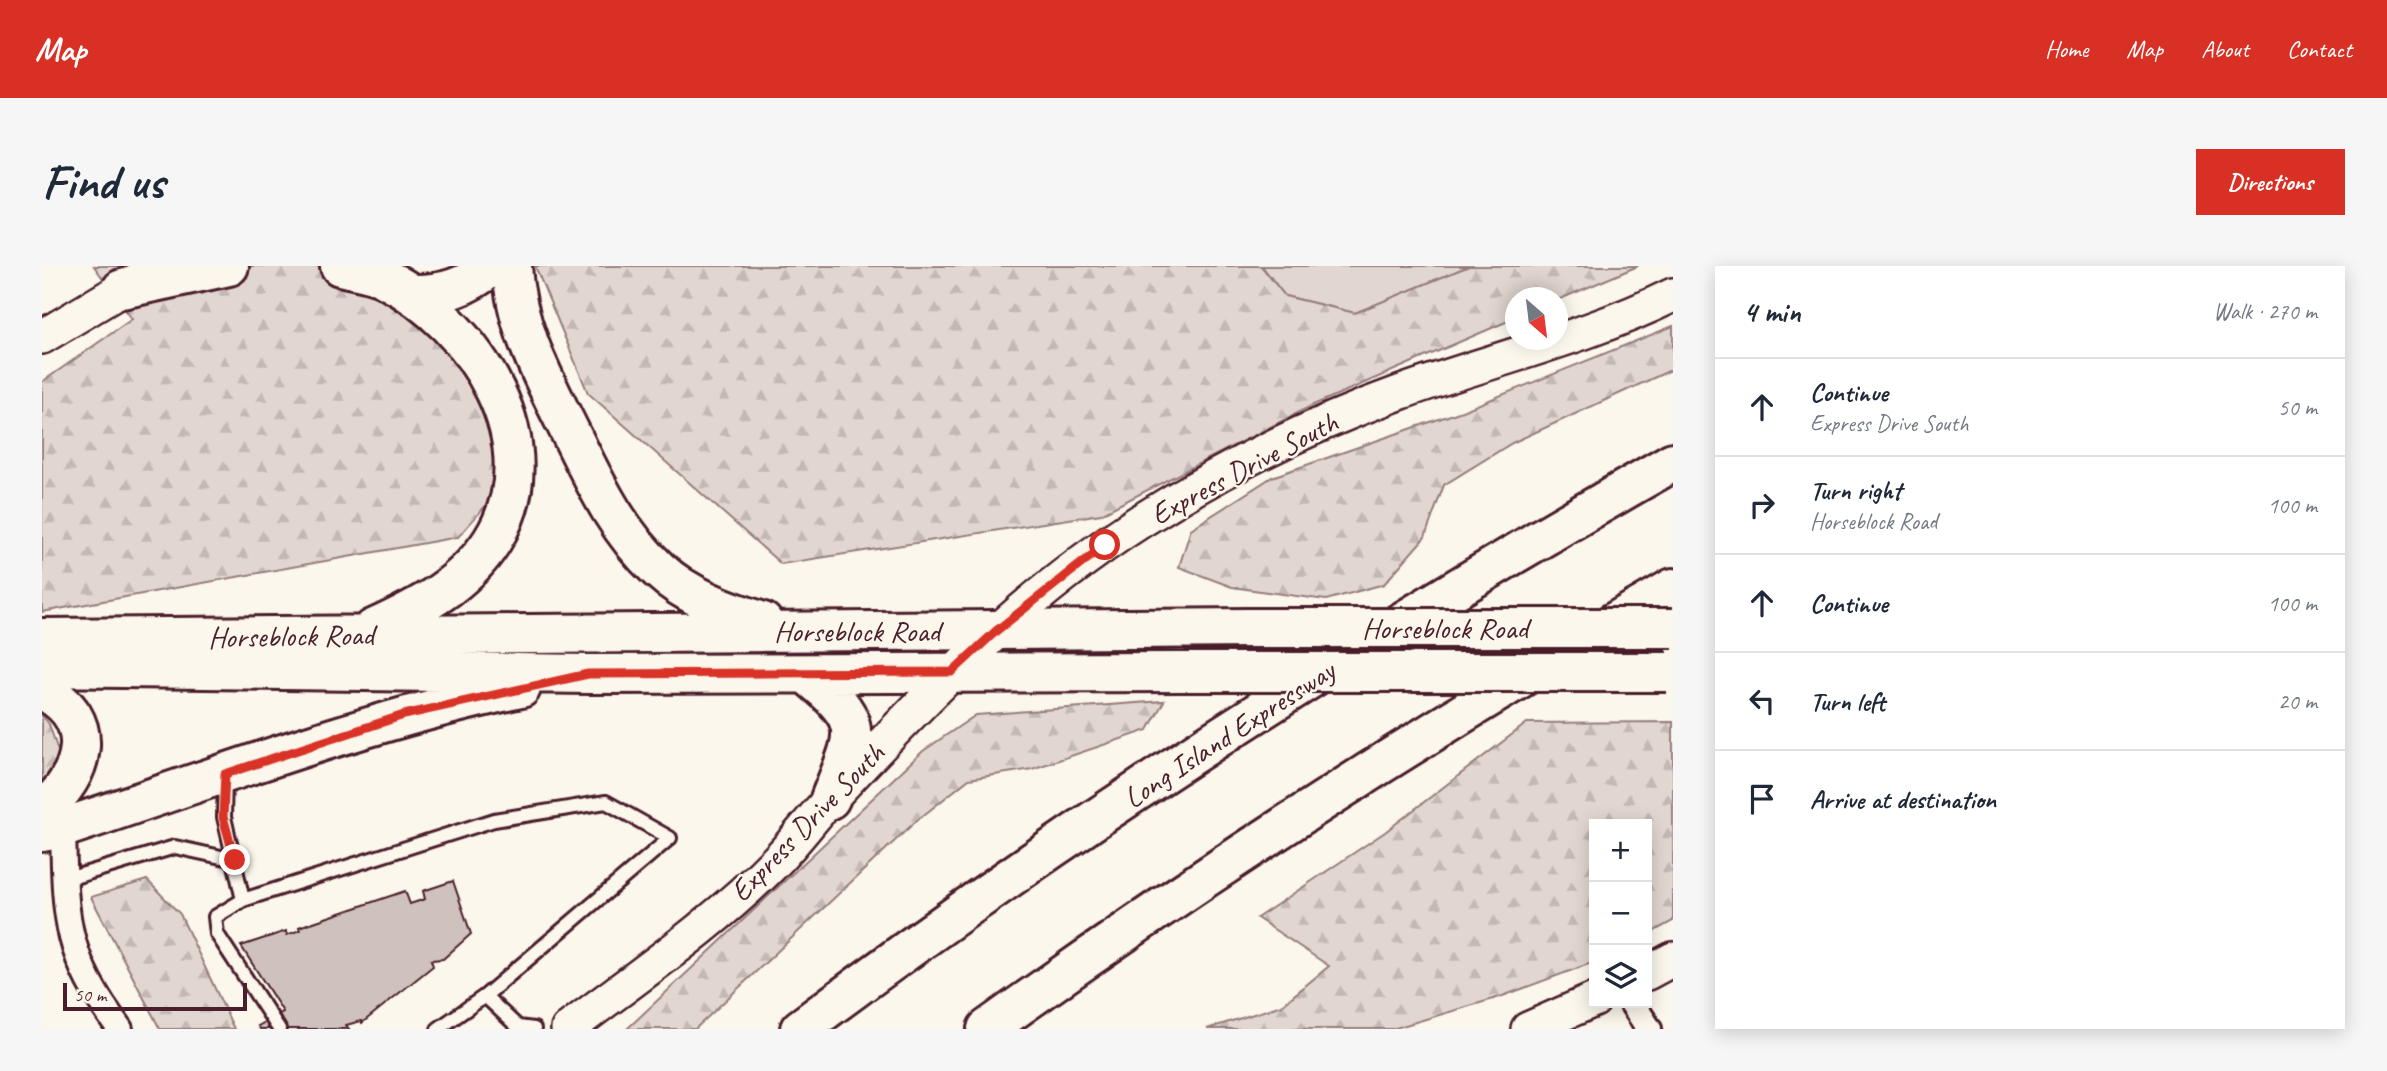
<!DOCTYPE html>
<html lang="en">
<head>
<meta charset="utf-8">
<style>
  body { margin:0; font-family:Caveat,sans-serif; background:#f6f6f7; color:#1f2937 }
  .controls { position:absolute; right:21px; bottom:21px; display:grid; overflow:hidden; border-radius:0px; box-shadow:0 4px 18px #0003 }
  .controls button { width:63px; height:63px; display:grid; place-items:center; padding:0; border:0; border-bottom:2px solid #e0e1e3; background:#fff; color:#1f2937; font:35px sans-serif }
  .compass { position:absolute; left:1463px; top:21px; width:63px; height:63px; border-radius:50%; background:#fff; box-shadow:0 4px 18px #0003; rotate:152deg }
  .scale { position:absolute; left:21px; bottom:18px; width:184px; box-sizing:border-box; padding-left:7px; border:4px solid #4a1f2b; border-top:0; font-size:19px; line-height:24px; white-space:nowrap; color:#4a1f2b; -webkit-text-stroke:5px #fbf7ec; paint-order:stroke }
  .stop { position:absolute; width:21px; height:21px; margin:-16px; border:5px solid #d93025; border-radius:50%; background:#fff }
  .stop.end { background:#d93025; border-color:#fff; box-shadow:0 2px 7px #0008 }
  .list { margin:0; padding:0; list-style:none }
  h2 { display:flex; justify-content:space-between; align-items:center; height:91px; margin:0; padding:0 28px; font-size:30px }
  h2 small { font-size:23px; font-weight:400; color:#747a83 }
  .list li { display:grid; grid-template-columns:46px 1fr auto; gap:21px; align-items:center; box-sizing:border-box; height:98px; padding:0 28px; border-top:2px solid #e0e1e3 }
  .list b { display:block; font-size:26px; white-space:nowrap }
  .list p { margin:0; font-size:23px; white-space:nowrap; color:#747a83 }
  .list em { font-size:23px; font-style:normal; color:#747a83 }
  .icon { flex:none; width:38px; height:38px; fill:none; stroke:currentColor; stroke-width:2; stroke-linecap:round; stroke-linejoin:round }
  .map { position:relative; flex:none; width:1631px; height:763px; overflow:hidden; border-radius:0px }
  header { display:flex; align-items:center; gap:42px; box-sizing:border-box; height:98px; padding:0 35px; background:#d93025; color:#fff }
  header strong { font-size:33px }
  nav { display:flex; gap:38px; margin-inline-start:auto; font-size:24px }
  .intro { display:flex; align-items:center; justify-content:space-between; box-sizing:border-box; height:168px; padding:0 42px }
  h1 { margin:0; font-size:49px }
  .button { padding:18px 32px; border-radius:0px; background:#d93025; color:#fff; font-size:24px; font-weight:700 }
  main { display:flex; gap:42px; padding:0 42px }
  aside { flex:1; background:#fff; border-radius:0px; box-shadow:0 4px 18px #0003 }
  .map>svg:first-child { display:block }
  .grass { fill:#e2d7d0; stroke:#967b7e; stroke-width:2 }
  .forest { fill:url(#forest-firs); stroke:#967b7e; stroke-width:2 }
  .building { fill:#cfc2bc; stroke:#4a1f2b; stroke-width:2 }
  .lines { fill:none; stroke-linecap:round; stroke-linejoin:round }
  .lane-casing { stroke:#4a1f2b; stroke-width:18 }
  .street-casing { stroke:#4a1f2b; stroke-width:30 }
  .secondary-casing { stroke:#4a1f2b; stroke-width:38 }
  .primary-casing { stroke:#4a1f2b; stroke-width:44 }
  .highway-casing { stroke:#4a1f2b; stroke-width:44 }
  .lane { stroke:#fbf7ec; stroke-width:12 }
  .street { stroke:#fbf7ec; stroke-width:24 }
  .secondary { stroke:#fbf7ec; stroke-width:33 }
  .primary { stroke:#fbf7ec; stroke-width:38 }
  .highway { stroke:#fbf7ec; stroke-width:38 }
  .primary-bridge-casing { stroke:#4a1f2b; stroke-width:44; stroke-linecap:butt }
  .primary-bridge { stroke:#fbf7ec; stroke-width:38 }
  .route { stroke:#d93025; stroke-width:9 }
  .labels { text-anchor:middle; stroke-width:5; stroke-linejoin:round; paint-order:stroke }
  .street-label { font-size:30px; fill:#4a1f2b; stroke:#fbf7ec }
</style>
</head>
<body>
<header>
<strong>Map</strong>
<nav><a>Home</a><a>Map</a><a>About</a><a>Contact</a></nav>
</header>
<div class="intro"><h1>Find us</h1><a class="button">Directions</a></div>
<main>
<div class="map">
<svg width="1631" height="763" viewBox="0 0 1631 763">
  <defs>
    <pattern id="forest-firs" width="22" height="20" patternUnits="userSpaceOnUse" patternTransform="scale(1.75)"><rect width="22" height="20" fill="#e2d7d0"/><path d="M5 1l3.5 6h-7zM16 11l3.5 6h-7z" fill="#c3b8b3"/></pattern>
  </defs>
  <rect width="100%" height="100%" fill="#fbf7ec"/>
  <filter id="ink" filterUnits="userSpaceOnUse"><feTurbulence type="fractalNoise" baseFrequency=".0143" numOctaves="2"/><feDisplacementMap in="SourceGraphic" scale="14" xChannelSelector="R" yChannelSelector="G"/><feConvolveMatrix kernelMatrix="1 2 1 2 8 2 1 2 1" color-interpolation-filters="sRGB"/></filter>
  <g filter="url(#ink)">
    <path class="grass" d="M 1220,0 L 1427,0 L 1313,47 L 1243,30 Z"/>
    <path class="forest" d="M 52,0 L 278,0 L 402,68 L 445,128 L 454,228 L 416,271 L 0,346 L 0,116 L 90,53 Z
      M 493,0 L 1219,0 L 1243,30 L 1313,47 L 1427,0 L 1596,0 L 1516,34 L 1516,32 L 1474,32 L 1473,52 L 1269,140 L 1059,248 L 739,298 L 546,127 Z
      M 1631,60 L 1631,103 L 1470,177 L 1402,219 L 1383,271 L 1342,318 L 1284,334 L 1190,321 L 1137,301 L 1149,263 L 1230,211 L 1420,145 Z
      M 1122,435 L 1106,464 L 990,503 L 927,513 L 873,556 L 653,763 L 585,763 L 881,485 L 934,449 Z
      M 0,449 L 7,458 L 21,500 L 0,555 Z
      M 1631,456 L 1631,655 L 1605,669 L 1605,558 L 1552,558 L 1552,696 L 1458,731 L 1350,763 L 1165,763 L 1240,739 L 1287,700 L 1215,652 L 1343,566 L 1485,457 Z
      M 105,614 L 138,648 L 192,763 L 118,763 L 49,631 Z"/>
    <path class="building" d="M 411,615 L 429,668 L 401,693 L 389,694 L 391,700 L 320,757 L 319,755 L 304,759 L 307,763 L 218,763 L 216,760 L 241,746 L 199,680 L 244,665 L 245,669 L 258,664 L 257,661 L 363,625 L 368,638 L 383,633 L 381,625 Z"/>
    <g class="lines">
      <g class="lane-casing">
        <path id="lane" d="M 183,512 L 182,551 L 201,634 L 452,554 L 564,536 L 628,572 L 443,730 L 396,763
          M 22,614 L 133,581 L 193,594
          M 201,634 L 173,651 L 175,668 L 237,763
          M 443,730 L 476,761 L 492,763"/>
      </g>
      <g class="street-casing">
        <path id="street" d="M 21,562 C 23,651 22,689 78,763
          M 1590,737 L 1607,763"/>
      </g>
      <g class="secondary-casing">
        <path id="secondary" d="M 0,71 L 102,10
          M 1605,707 L 1631,693
          M 526,763 C 597,709 674,657 736,593 C 755,573 771,551 790,531 C 883,431 980,331 1097,256 C 1179,204 1265,160 1357,127 C 1448,94 1544,72 1631,29
          M 1486,763 L 1552,734"/>
      </g>
      <g class="primary-casing">
        <path id="primary" d="M 298,0 C 313,4 331,6 344,13 C 433,58 511,179 450,275 C 422,319 377,342 331,363
          M 470,0 C 473,62 503,115 530,170 C 554,219 576,266 617,304 C 646,331 684,344 721,356
          M 80,23 L 187,0
          M 369,28 C 401,29 425,21 450,0
          M 0,372 L 1207,362
          M 0,401 L 546,408 L 1142,406
          M 764,408 C 825,457 815,465 788,533
          M 0,424 C 58,452 43,510 0,544
          M 0,566 L 21,562 C 172,512 322,455 479,422"/>
      </g>
      <g class="highway-casing">
        <path id="highway" d="M 758,763 C 1035,555 1330,367 1631,196
          M 945,763 C 1166,604 1396,458 1631,322"/>
      </g>
      <use href="#lane" class="lane"/>
      <use href="#street" class="street"/>
      <use href="#secondary" class="secondary"/>
      <use href="#primary" class="primary"/>
      <use href="#highway" class="highway"/>
      <g class="primary-bridge-casing">
        <path id="primary-bridge" d="M 1207,362 L 1631,362
          M 1142,406 L 1625,406"/>
      </g>
      <use href="#primary-bridge" class="primary-bridge"/>
    </g>
  </g>
  <g class="lines" filter="url(#ink)">
    <path class="route" d="M 193,594 L 181,551 L 183,508 L 362,449 L 546,408 L 910,406 L 954,365 L 1063,279"/>
  </g>
  <g class="labels">
    <g class="street-label">
      <text transform="translate(1202 202) rotate(-28)" y="10">Express Drive South</text>
      <text x="1403" y="372">Horseblock Road</text>
      <text x="815" y="375">Horseblock Road</text>
      <text transform="translate(249 370) rotate(-1)" y="10">Horseblock Road</text>
      <text transform="translate(1187 468) rotate(-33)" y="10">Long Island Expressway</text>
      <text transform="translate(765 556) rotate(-46)" y="10">Express Drive South</text>
    </g>
  </g>
</svg>
<div class="controls">
<button>+</button>
<button>−</button>
<button><svg class="icon" aria-label="layers" viewBox="0 0 24 24"><path d="M12 4l9 5-9 5-9-5zM3 14l9 5 9-5"/></svg></button>
</div>
<svg class="compass" viewBox="-18 -18 36 36"><path d="M0-13l5 13h-10z" fill="#e53935"/><path d="M0 13l5-13h-10z" fill="#747a83"/></svg>
<div class="scale">50 m</div>
<div class="stop" style="left:1063px;top:279px"></div>
<div class="stop end" style="left:193px;top:594px"></div>
</div>
<aside>
<h2>4 min<small>Walk · 270 m</small></h2>
<ul class="list">
<li><svg class="icon" aria-label="ahead" viewBox="0 0 24 24"><path d="M12 20V5M6 11l6-6 6 6"/></svg><div><b>Continue</b><p>Express Drive South</p></div><em>50 m</em></li>
<li><svg class="icon" aria-label="right" viewBox="0 0 24 24"><path d="M7 20v-9h11M14 6l5 5-5 5"/></svg><div><b>Turn right</b><p>Horseblock Road</p></div><em>100 m</em></li>
<li><svg class="icon" aria-label="ahead" viewBox="0 0 24 24"><path d="M12 20V5M6 11l6-6 6 6"/></svg><div><b>Continue</b></div><em>100 m</em></li>
<li><svg class="icon" aria-label="left" viewBox="0 0 24 24"><path d="M17 20v-9H6M10 6l-5 5 5 5"/></svg><div><b>Turn left</b></div><em>20 m</em></li>
<li><svg class="icon" aria-label="arrive" viewBox="0 0 24 24"><path d="M6 21V4h12l-3 4 3 4H6"/></svg><div><b>Arrive at destination</b></div></li>
</ul>
</aside>
</main>
</body>
</html>
